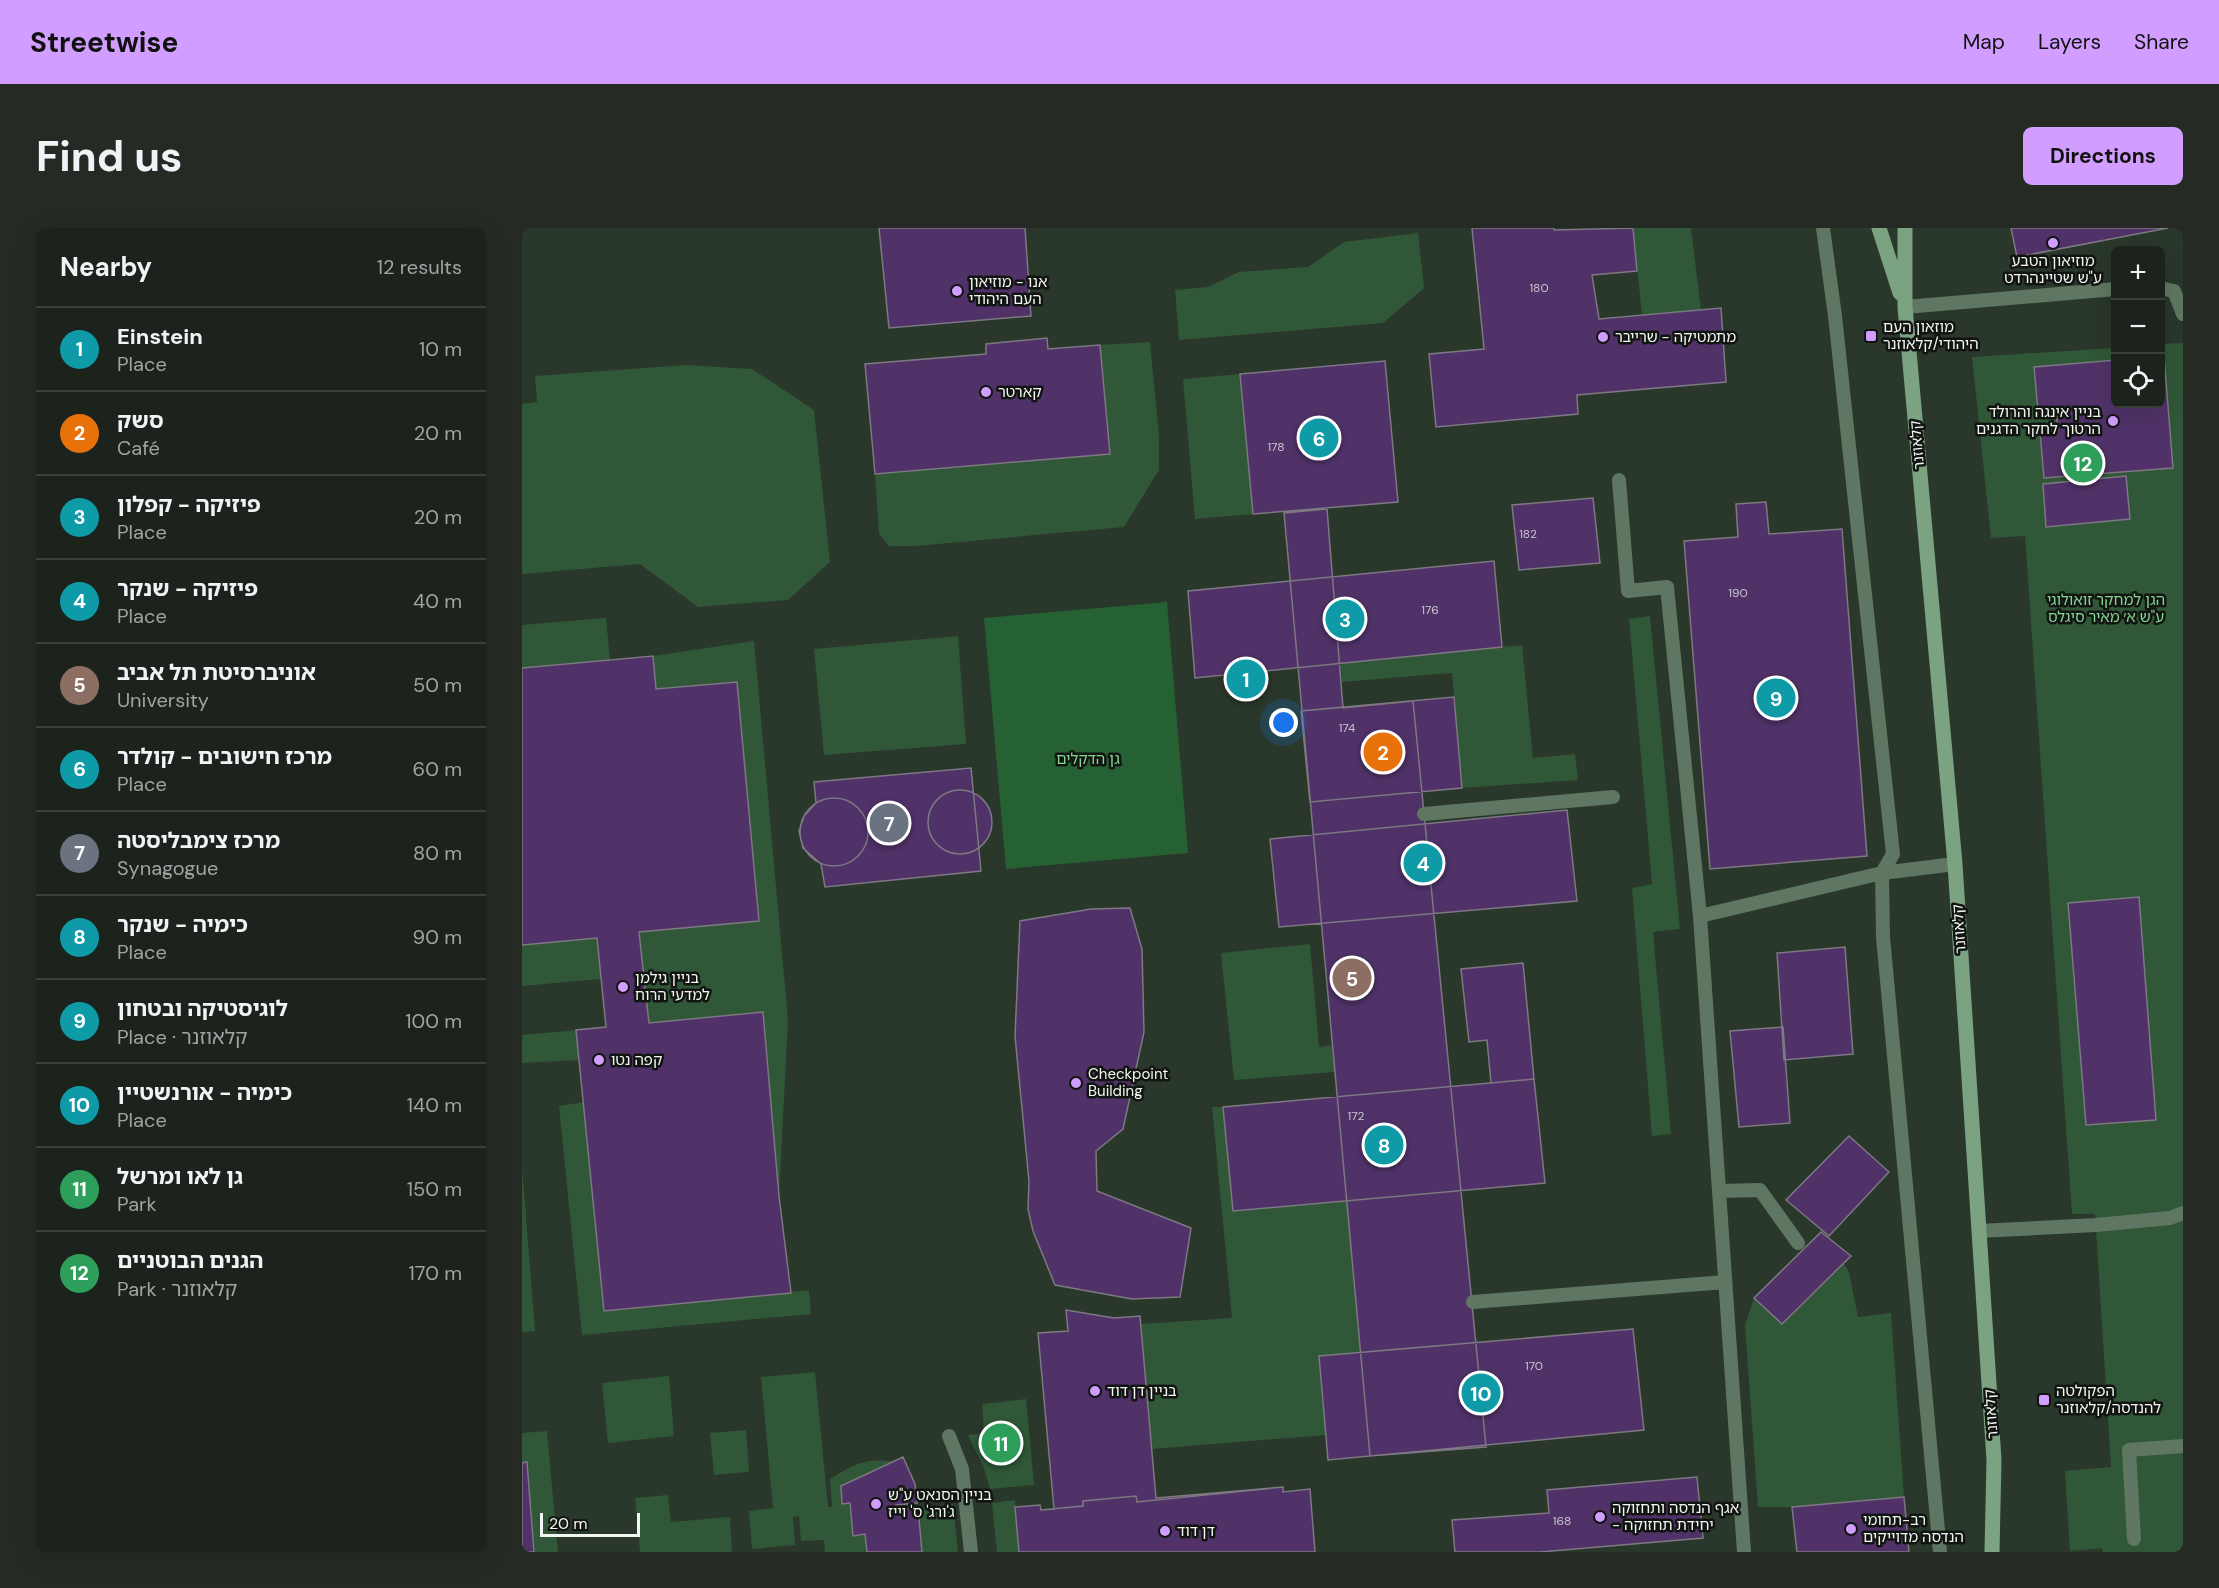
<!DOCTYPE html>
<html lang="en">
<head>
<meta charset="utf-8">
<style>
  body { margin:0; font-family:"DM Sans","Noto Sans Hebrew",sans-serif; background:#252a25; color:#f1f3f6 }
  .controls { position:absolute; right:18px; top:18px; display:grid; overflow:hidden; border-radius:9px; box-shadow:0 6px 24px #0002 }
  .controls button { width:54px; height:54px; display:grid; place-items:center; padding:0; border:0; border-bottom:2px solid #3a3f3b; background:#1c221c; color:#f1f3f6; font:30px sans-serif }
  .scale { position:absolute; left:18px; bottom:15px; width:100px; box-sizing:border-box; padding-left:6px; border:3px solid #f1f6f1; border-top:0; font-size:16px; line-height:21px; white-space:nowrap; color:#f1f6f1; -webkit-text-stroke:4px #111411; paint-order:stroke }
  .you { position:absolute; left:762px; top:495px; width:21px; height:21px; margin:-15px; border:4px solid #fff; border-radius:50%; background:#1a73e8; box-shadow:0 0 0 9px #1a73e833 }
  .badge { display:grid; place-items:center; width:39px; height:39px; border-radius:50%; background:#d19dfe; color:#fff; font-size:20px; font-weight:700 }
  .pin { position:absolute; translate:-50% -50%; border:3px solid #fff; box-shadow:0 2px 6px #0006 }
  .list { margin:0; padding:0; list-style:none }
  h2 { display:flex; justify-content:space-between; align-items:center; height:78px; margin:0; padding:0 24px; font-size:26px }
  h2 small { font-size:20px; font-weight:400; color:#a0a4a3 }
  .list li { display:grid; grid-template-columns:39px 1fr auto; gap:18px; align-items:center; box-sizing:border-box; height:84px; padding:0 24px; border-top:2px solid #3a3f3b }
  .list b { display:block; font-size:22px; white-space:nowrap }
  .list p { margin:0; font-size:20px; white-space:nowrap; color:#a0a4a3 }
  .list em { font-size:20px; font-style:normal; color:#a0a4a3 }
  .icon { flex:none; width:33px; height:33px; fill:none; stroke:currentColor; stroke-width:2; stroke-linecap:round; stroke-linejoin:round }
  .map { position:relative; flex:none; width:1661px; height:1324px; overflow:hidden; border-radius:9px }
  header { display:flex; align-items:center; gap:36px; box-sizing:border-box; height:84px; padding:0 30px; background:#d19dfe; color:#111 }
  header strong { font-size:28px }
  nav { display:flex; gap:33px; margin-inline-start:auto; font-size:21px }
  .intro { display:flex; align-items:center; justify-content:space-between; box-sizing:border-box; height:144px; padding:0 36px }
  h1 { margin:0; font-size:42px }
  .button { padding:15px 27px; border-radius:9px; background:#d19dfe; color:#111; font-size:21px; font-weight:700 }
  main { display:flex; gap:36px; padding:0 36px }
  aside { flex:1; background:#1c221c; border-radius:9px; box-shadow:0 6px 24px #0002 }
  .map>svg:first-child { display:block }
  .built { fill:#2a372b; fill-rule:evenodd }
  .green { fill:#305737 }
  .forest { fill:#266133 }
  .building { fill:#503268; stroke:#7d7882; stroke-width:1.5 }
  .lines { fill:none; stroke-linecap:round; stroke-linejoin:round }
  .lane { stroke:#5f7762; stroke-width:14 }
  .secondary { stroke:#7ca381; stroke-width:15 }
  .poi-dot { fill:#d19dfe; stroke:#111411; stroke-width:2 }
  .labels { text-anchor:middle; stroke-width:5; stroke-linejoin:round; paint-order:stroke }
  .number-label { font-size:12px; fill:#c9c5cf }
  .poi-label { font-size:15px; fill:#f1f6f1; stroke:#111411; text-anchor:start }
  .street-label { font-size:15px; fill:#f1f6f1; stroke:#111411 }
  .park-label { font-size:15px; fill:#83d591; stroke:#111411 }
</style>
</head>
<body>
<header>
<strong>Streetwise</strong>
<nav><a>Map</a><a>Layers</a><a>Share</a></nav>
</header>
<div class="intro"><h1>Find us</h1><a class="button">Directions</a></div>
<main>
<aside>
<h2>Nearby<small>12 results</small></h2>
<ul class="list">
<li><span class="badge" style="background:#0f9aa8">1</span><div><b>Einstein</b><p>Place</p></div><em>10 m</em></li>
<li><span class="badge" style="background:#e8710a">2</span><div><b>סשק</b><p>Café</p></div><em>20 m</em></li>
<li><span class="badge" style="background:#0f9aa8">3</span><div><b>פיזיקה - קפלון</b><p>Place</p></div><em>20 m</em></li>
<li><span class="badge" style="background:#0f9aa8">4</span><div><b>פיזיקה - שנקר</b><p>Place</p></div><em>40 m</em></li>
<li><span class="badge" style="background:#8d6e63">5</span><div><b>אוניברסיטת תל אביב</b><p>University</p></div><em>50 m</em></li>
<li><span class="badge" style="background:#0f9aa8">6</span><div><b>מרכז חישובים - קולדר</b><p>Place</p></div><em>60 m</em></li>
<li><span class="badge" style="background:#6b7280">7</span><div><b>מרכז צימבליסטה</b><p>Synagogue</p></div><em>80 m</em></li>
<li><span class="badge" style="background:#0f9aa8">8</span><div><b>כימיה - שנקר</b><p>Place</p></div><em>90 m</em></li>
<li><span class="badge" style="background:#0f9aa8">9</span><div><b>לוגיסטיקה ובטחון</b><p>Place · קלאוזנר</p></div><em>100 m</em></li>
<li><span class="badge" style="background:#0f9aa8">10</span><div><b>כימיה - אורנשטיין</b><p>Place</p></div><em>140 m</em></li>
<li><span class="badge" style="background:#2e9e5b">11</span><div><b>גן לאו ומרשל</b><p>Park</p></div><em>150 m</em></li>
<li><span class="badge" style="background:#2e9e5b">12</span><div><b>הגנים הבוטניים</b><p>Park · קלאוזנר</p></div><em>170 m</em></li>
</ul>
</aside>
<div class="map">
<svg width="1661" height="1324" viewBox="0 0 1661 1324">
  <rect width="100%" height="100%" fill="#252d26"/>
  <path class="built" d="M 0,0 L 1661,0 L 1661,1324 L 0,1324 ZM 1594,22 L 1638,22 L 1638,176 L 1594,176 Z"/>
  <path class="green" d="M 1111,0 L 1169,0 L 1179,82 L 1120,87 Z
    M 896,5 L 902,60 L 861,95 L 657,112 L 653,62 L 686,59 L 717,44 L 786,39 L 822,14 Z
    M 628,114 L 637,207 L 637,242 L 602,299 L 394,318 L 367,318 L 357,306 L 353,246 L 587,226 L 578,117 Z
    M 1661,115 L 1661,1324 L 1581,1324 L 1580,1320 L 1548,1323 L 1543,1243 L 1589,1239 L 1573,986 L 1550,986 L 1503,308 L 1469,310 L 1450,129 L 1593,120 L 1594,176 L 1638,176 L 1639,116 Z
    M 163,137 L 230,141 L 292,182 L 308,334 L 266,372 L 176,379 L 118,336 L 0,346 L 0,176 L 15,174 L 13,148 Z
    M 718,146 L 731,286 L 673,291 L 661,151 Z
    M 1128,388 L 1158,701 L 1131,704 L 1149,906 L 1130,908 L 1110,660 L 1130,656 L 1107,391 Z
    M 84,390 L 88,432 L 0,440 L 0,397 Z
    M 436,408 L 444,516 L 302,527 L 292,421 Z
    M 232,413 L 266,792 L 257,968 L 241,784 L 127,795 L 117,704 L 237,693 L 215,454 L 134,461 L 131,428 Z
    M 1000,417 L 1011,530 L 1053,526 L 1056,552 L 940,560 L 930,445 L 820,454 L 818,434 Z
    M 75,710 L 79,751 L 0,758 L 0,717 Z
    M 788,716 L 797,819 L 811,817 L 813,844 L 712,852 L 699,725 Z
    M 57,802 L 57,832 L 0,835 L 0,807 Z
    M 62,874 L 82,1083 L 287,1062 L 289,1086 L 60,1107 L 37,878 Z
    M 690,879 L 701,879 L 711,983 L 825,973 L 838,1125 L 804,1207 L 630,1221 L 619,1096 L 710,1090 Z
    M 0,939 L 13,1103 L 0,1104 Z
    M 1321,1034 L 1327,1044 L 1336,1089 L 1369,1085 L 1382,1269 L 1270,1279 L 1236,1279 L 1223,1097 L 1232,1070 L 1259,1095 Z
    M 293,1144 L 306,1279 L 310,1279 L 308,1251 C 335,1234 342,1231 374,1233 L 319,1258 L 320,1276 L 328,1275 L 331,1307 L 343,1306 L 345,1324 L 303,1324 L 302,1312 L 279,1313 L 277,1288 L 271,1289 L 273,1317 L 230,1321 L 227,1283 L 251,1280 L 239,1149 Z
    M 147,1148 L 152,1208 L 86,1215 L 80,1155 Z
    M 504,1171 L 512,1257 L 468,1261 L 462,1240 L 446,1207 L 462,1205 L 460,1176 Z
    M 224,1202 L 227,1244 L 192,1247 L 188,1205 Z
    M 25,1203 L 36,1324 L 12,1324 L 5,1234 L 0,1235 L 0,1205 Z
    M 146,1267 L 149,1294 L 208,1289 L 210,1324 L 118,1324 L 113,1270 Z
    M 493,1272 L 497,1324 L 475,1324 L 470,1275 Z
    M 431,1276 L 436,1324 L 400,1324 L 396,1280 Z"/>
  <path class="forest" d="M 645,374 L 666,625 L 484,641 L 462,390 Z"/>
  <path class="building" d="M 357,0 L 503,0 L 509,88 L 367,100 Z
    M 950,0 L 1032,0 L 1032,2 L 1111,0 L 1115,43 L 1070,47 L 1077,91 L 1199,80 L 1204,154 L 1055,167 L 1056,186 L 914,199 L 907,126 L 962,121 Z
    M 1489,0 L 1646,0 L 1495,29 Z
    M 525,110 L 526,121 L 578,117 L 588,226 L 353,246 L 343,136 L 464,126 L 464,116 Z
    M 1638,128 L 1642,128 L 1651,240 L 1522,250 L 1518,204 L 1536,202 L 1534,181 L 1516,183 L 1512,139 L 1594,132 L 1594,176 L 1638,176 Z
    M 863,133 L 876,274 L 731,286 L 718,146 Z
    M 1604,248 L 1608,291 L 1524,299 L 1521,256 Z
    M 1071,270 L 1078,335 L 997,342 L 990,277 Z
    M 1244,274 L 1247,306 L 1320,301 L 1345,628 L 1188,641 L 1162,313 L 1216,309 L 1214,276 Z
    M 805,281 L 821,480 L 891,473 L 964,1219 L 848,1228 L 762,285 Z
    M 972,333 L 980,419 L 673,450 L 666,363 Z
    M 131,428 L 134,461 L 215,454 L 237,693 L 117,704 L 127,795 L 241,784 L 257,968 L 269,1065 L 82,1083 L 54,802 L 84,799 L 75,710 L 0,717 L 0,440 Z
    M 932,469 L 940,560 L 788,574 L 779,483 Z
    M 449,540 L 459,643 L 303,659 L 299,636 L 281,620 L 277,603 L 282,588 L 294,575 L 292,554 Z
    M406 594a32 32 0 1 1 64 0a32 32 0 1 1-64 0Z
    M278 604a34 34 0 1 1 68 0a34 34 0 1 1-68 0Z
    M 1045,582 L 1055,673 L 757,699 L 748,611 Z
    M 1617,669 L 1634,892 L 1564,897 L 1546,675 Z
    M 608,680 L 620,721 L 622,804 L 601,901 L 574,923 L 575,963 L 669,1000 L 658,1069 L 610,1071 L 533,1057 L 511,1003 L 506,981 L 507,953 L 493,808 L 498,693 L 569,681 Z
    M 1323,719 L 1331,826 L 1262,832 L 1255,725 Z
    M 1001,735 L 1012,851 L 969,855 L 965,812 L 947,814 L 939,741 Z
    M 1261,799 L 1268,895 L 1217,899 L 1208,803 Z
    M 1012,851 L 1023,955 L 711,983 L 701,879 Z
    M 1327,908 L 1367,944 L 1307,1008 L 1264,972 Z
    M 1299,1004 L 1329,1028 L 1260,1096 L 1232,1070 Z
    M 544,1082 L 592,1090 L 618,1088 L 634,1270 L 761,1259 L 761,1264 L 788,1261 L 793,1324 L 497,1324 L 493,1279 L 518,1277 L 519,1282 L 532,1281 L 516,1105 L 546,1103 Z
    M 1111,1101 L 1122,1202 L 806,1232 L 797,1128 Z
    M 381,1229 L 393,1256 L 395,1275 L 374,1277 L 374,1282 L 396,1280 L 400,1324 L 345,1324 L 343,1306 L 331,1308 L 328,1275 L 320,1276 L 319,1258 Z
    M 5,1234 L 12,1324 L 0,1324 L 0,1235 Z
    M 1175,1249 L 1181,1310 L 1018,1324 L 933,1324 L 930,1292 L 1027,1285 L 1025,1262 Z
    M 761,1259 L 761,1264 L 788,1261 L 793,1324 L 497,1324 L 493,1279 L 518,1277 L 519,1282 L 561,1278 L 561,1273 L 614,1268 L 615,1274 Z
    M 1382,1269 L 1387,1324 L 1275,1324 L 1270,1279 Z"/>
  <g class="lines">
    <path class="lane" d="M 1638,60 L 1652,63 L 1661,86
      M 1383,79 L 1594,61
      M 1097,252 L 1106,363 L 1145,359 L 1178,688
      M 902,586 L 1091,569
      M 1197,963 L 1238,962 L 1276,1015
      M 1457,1003 L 1574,997 L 1648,990 L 1661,985
      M 951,1074 L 1203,1054
      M 427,1208 L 440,1241 L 449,1324
      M 1612,1311 L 1607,1222 L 1661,1218
      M 1222,1324 L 1178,688 L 1360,645 L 1371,626 L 1313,88 L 1301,0
      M 1418,1324 L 1361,709 L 1360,645 L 1433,636"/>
    <path class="secondary" d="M 1357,0 L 1378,65
      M 1383,0 L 1383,79 L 1433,636 L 1472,1232 L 1470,1324"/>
  </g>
  <g class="poi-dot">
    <circle cx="1531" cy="15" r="6"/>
    <circle cx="435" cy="63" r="6"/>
    <rect x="1343" y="102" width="12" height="12" rx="3"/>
    <circle cx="1081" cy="109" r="6"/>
    <circle cx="464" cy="164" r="6"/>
    <circle cx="1591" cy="193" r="6"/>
    <circle cx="101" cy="759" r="6"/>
    <circle cx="77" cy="832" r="6"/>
    <circle cx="554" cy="855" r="6"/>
    <circle cx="573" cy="1163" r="6"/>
    <rect x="1516" y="1166" width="12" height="12" rx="3"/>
    <circle cx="354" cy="1276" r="6"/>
    <circle cx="1078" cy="1289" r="6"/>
    <circle cx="1329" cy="1301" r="6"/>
    <circle cx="643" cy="1303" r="6"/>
  </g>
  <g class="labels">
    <g class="number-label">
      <text x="1017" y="64">180</text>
      <text x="754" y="223">178</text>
      <text x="1006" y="310">182</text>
      <text x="1216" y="369">190</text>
      <text x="908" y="386">176</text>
      <text x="825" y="504">174</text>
      <text x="834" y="892">172</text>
      <text x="1012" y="1142">170</text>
      <text x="1040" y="1297">168</text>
    </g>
    <g class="poi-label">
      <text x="1531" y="38" text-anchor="middle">מוזיאון הטבע<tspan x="1531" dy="17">ע"ש שטיינהרדט</tspan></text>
      <text x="447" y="59">אנו - מוזיאון<tspan x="447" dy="17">העם היהודי</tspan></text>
      <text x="1361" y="104">מוזאון העם<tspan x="1361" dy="17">היהודי/קלאוזנר</tspan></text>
      <text x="1093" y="114">מתמטיקה - שרייבר</text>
      <text x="476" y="169">קארטר</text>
      <text x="1579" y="189" text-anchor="end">בניין אינגה והרולד<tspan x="1579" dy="17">הרטוך לחקר הדגנים</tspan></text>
      <text x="113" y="755">בניין גילמן<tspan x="113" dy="17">למדעי הרוח</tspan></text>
      <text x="89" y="837">קפה נטו</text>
      <text x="566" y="851">Checkpoint<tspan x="566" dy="17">Building</tspan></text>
      <text x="585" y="1168">בניין דן דוד</text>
      <text x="1534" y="1168">הפקולטה<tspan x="1534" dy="17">להנדסה/קלאוזנר</tspan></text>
      <text x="366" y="1272">בניין הסנאט ע"ש<tspan x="366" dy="17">ג'ורג' ס' וייז</tspan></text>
      <text x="1090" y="1285">אגף הנדסה ותחזוקה<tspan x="1090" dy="17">- יחידת תחזוקה</tspan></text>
      <text x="1341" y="1297">רב-תחומי<tspan x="1341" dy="17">הנדסה מדוייקים</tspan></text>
      <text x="655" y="1308">דן דוד</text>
    </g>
    <g class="street-label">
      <text transform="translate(1395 217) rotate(-95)" y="5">קלאוזנר</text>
      <text transform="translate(1437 701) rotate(-94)" y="5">קלאוזנר</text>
      <text transform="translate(1469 1186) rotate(-94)" y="5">קלאוזנר</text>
    </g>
    <g class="park-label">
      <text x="1584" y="377">הגן למחקר זואולוגי<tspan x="1584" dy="17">ע"ש א׳ מאיר סיגלס</tspan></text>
      <text x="566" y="536">גן הדקלים</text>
    </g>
  </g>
</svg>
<div class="controls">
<button>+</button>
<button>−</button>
<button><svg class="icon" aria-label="locate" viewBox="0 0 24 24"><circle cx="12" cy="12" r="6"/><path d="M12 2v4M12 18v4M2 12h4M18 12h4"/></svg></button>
</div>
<div class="scale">20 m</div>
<div class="you"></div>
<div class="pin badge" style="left:724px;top:451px;background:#0f9aa8">1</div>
<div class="pin badge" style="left:861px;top:524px;background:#e8710a">2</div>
<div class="pin badge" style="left:823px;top:391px;background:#0f9aa8">3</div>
<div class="pin badge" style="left:901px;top:635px;background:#0f9aa8">4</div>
<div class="pin badge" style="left:830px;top:750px;background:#8d6e63">5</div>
<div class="pin badge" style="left:797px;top:210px;background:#0f9aa8">6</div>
<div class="pin badge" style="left:367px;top:595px;background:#6b7280">7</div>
<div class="pin badge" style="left:862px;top:917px;background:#0f9aa8">8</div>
<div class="pin badge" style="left:1254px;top:470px;background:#0f9aa8">9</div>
<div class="pin badge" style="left:959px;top:1165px;background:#0f9aa8">10</div>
<div class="pin badge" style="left:479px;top:1215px;background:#2e9e5b">11</div>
<div class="pin badge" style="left:1561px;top:235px;background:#2e9e5b">12</div>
</div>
</main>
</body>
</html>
